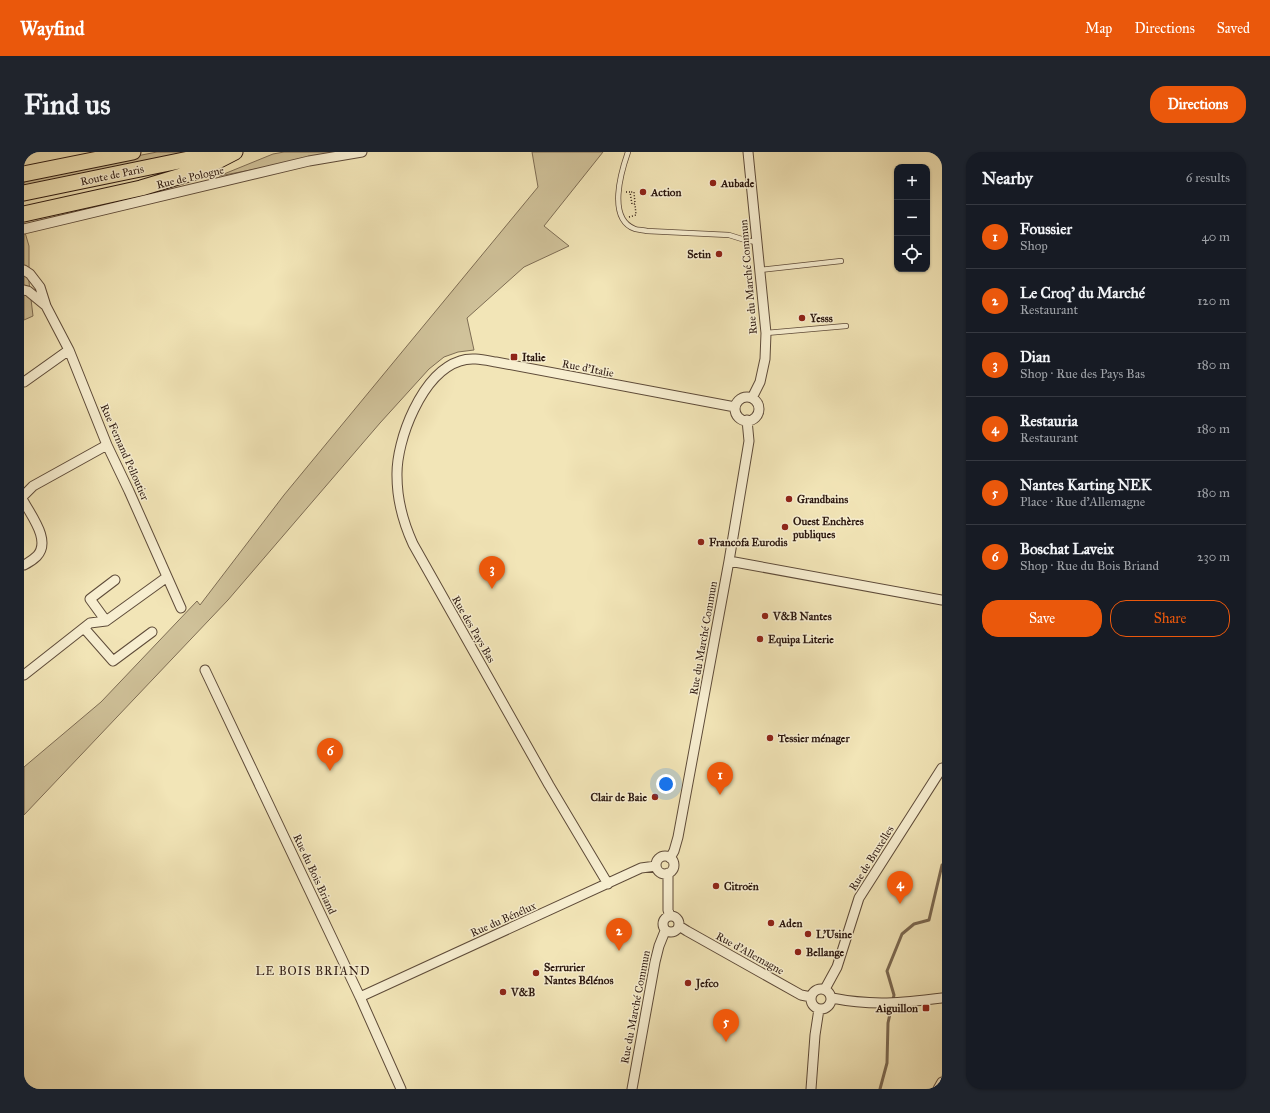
<!DOCTYPE html>
<html lang="en">
<head>
<meta charset="utf-8">
<style>
  body { margin:0; font-family:"IM FELL Great Primer",serif; background:#20242c; color:#f1f3f6 }
  .controls { position:absolute; right:12px; top:12px; display:grid; overflow:hidden; border-radius:8px; box-shadow:0 1px 3px #0004 }
  .controls button { width:36px; height:36px; display:grid; place-items:center; padding:0; border:0; border-bottom:1px solid #363941; background:#171b24; color:#f1f3f6; font:20px sans-serif }
  .you { position:absolute; left:642px; top:632px; width:14px; height:14px; margin:-10px; border:3px solid #fff; border-radius:50%; background:#1a73e8; box-shadow:0 0 0 6px #1a73e833 }
  .badge { display:grid; place-items:center; width:26px; height:26px; border-radius:50%; background:#ea580c; color:#fff; font-size:13px; font-weight:700 }
  .pin { position:absolute; translate:-50% -33px; filter:drop-shadow(0 1px 2px #0008) }
  .pin::after { content:''; position:absolute; top:21px; width:14px; height:12px; background:inherit; clip-path:polygon(0 0,100% 0,50% 100%) }
  .list { margin:0; padding:0; list-style:none }
  h2 { display:flex; justify-content:space-between; align-items:center; height:52px; margin:0; padding:0 16px; font-size:17px }
  h2 small { font-size:13px; font-weight:400; color:#9ea1a6 }
  .list li { display:grid; grid-template-columns:26px 1fr auto; gap:12px; align-items:center; box-sizing:border-box; height:64px; padding:0 16px; border-top:1px solid #363941 }
  .list b { display:block; font-size:15px; white-space:nowrap }
  .list p { margin:0; font-size:13px; white-space:nowrap; color:#9ea1a6 }
  .list em { font-size:13px; font-style:normal; color:#9ea1a6 }
  .actions { display:flex; gap:8px; padding:12px 16px }
  .actions a { flex:1; padding:9px 0; border:1px solid #ea580c; border-radius:16px; text-align:center; font-size:14px; color:#ea580c }
  .actions .main { background:#ea580c; color:#fff }
  .icon { flex:none; width:22px; height:22px; fill:none; stroke:currentColor; stroke-width:2; stroke-linecap:round; stroke-linejoin:round }
  .map { position:relative; flex:none; width:918px; height:937px; overflow:hidden; border-radius:16px }
  header { display:flex; align-items:center; gap:24px; box-sizing:border-box; height:56px; padding:0 20px; background:#ea580c; color:#fff }
  header strong { font-size:19px }
  nav { display:flex; gap:22px; margin-inline-start:auto; font-size:14px }
  .intro { display:flex; align-items:center; justify-content:space-between; box-sizing:border-box; height:96px; padding:0 24px }
  h1 { margin:0; font-size:28px }
  .button { padding:10px 18px; border-radius:16px; background:#ea580c; color:#fff; font-size:14px; font-weight:700 }
  main { display:flex; gap:24px; padding:0 24px }
  aside { flex:1; background:#171b24; border-radius:16px; box-shadow:0 1px 3px #0004 }
  .map>svg:first-child { display:block }
  .green { fill:#d0c29a; stroke:#7e6d54 }
  .lines { fill:none; stroke-linecap:round; stroke-linejoin:round }
  .stream { stroke:#7b6952; stroke-width:3 }
  .service-casing { stroke:#5e4b39; stroke-width:6 }
  .minor-casing { stroke:#5e4b39; stroke-width:11 }
  .primary-casing { stroke:#2c180f; stroke-width:17 }
  .path { stroke:#2c180f; stroke-width:1.5; stroke-dasharray:1 2; stroke-linecap:butt }
  .service { stroke:#f7eed0; stroke-width:4.5 }
  .minor { stroke:#f7eed0; stroke-width:9 }
  .primary { stroke:#f2e5b7; stroke-width:15 }
  .poi-dot { fill:#8f2418; stroke:#f7eed0; stroke-width:1.5 }
  .labels { text-anchor:middle; stroke-width:3; stroke-linejoin:round; paint-order:stroke }
  .street-label { font-size:11px; fill:#2c180f; stroke:#f7eed0 }
  .poi-label { font-size:11px; font-weight:bold; fill:#2c180f; stroke:#f7eed0; text-anchor:start }
  .neighbourhood-label { font-size:12px; letter-spacing:1px; fill:#2c180f; stroke:#f7eed0 }
</style>
</head>
<body>
<header>
<strong>Wayfind</strong>
<nav><a>Map</a><a>Directions</a><a>Saved</a></nav>
</header>
<div class="intro"><h1>Find us</h1><a class="button">Directions</a></div>
<main>
<div class="map">
<svg width="918" height="937" viewBox="0 0 918 937">
  <rect width="100%" height="100%" fill="#f2e5b7"/>
  <filter id="stains"><feTurbulence type="fractalNoise" baseFrequency=".005" numOctaves="4"/><feColorMatrix values="0 0 0 0 .2 0 0 0 0 .09 0 0 0 0 .02 0 0 0 .5 -.17"/></filter>
  <radialGradient id="worn" r=".72"><stop offset=".6" stop-color="#630" stop-opacity="0"/><stop offset="1" stop-color="#630" stop-opacity=".3"/></radialGradient>
  <path class="green" d="M 133,0 L 183,0 L 0,35 L 0,26 Z
    M 260,0 L 322,0 L 195,24 L 249,2 Z
    M 508,0 L 579,0 L 520,74 L 545,94 L 500,115 L 443,166 L 450,198 L 434,200 L 420,205 L 405,217 L 356,271 L 204,448 L 0,663 L 0,615 L 77,550 L 173,449 L 176,453 L 260,343 L 514,35 Z
    M 0,77 L 5,94 L 5,130 L 9,164 L 0,168 Z"/>
  <g class="lines">
    <path class="stream" d="M 856,937 L 863,911 L 864,871 L 870,843 L 863,819 L 878,782 L 890,772 L 905,768 L 918,713"/>
    <g class="service-casing">
      <path id="service" d="M 604,0 C 597,20 583,67 611,77 C 614,78 619,78 623,79 L 705,83 L 721,88 L 732,90
        M 735,118 L 817,109
        M 742,181 L 822,174"/>
    </g>
    <g class="minor-casing">
      <path id="minor" d="M 724,0 L 742,181 L 741,207 L 736,230 L 728,246
        M 0,77 L 285,9 L 338,0
        M 0,118 L 6,122 L 16,135 L 22,154 L 45,198 L 83,293 L 105,339 L 157,456
        M 0,138 L 4,139 L 21,153
        M 0,230 L 45,198
        M711 257a12 12 0 1 1 24 0a12 12 0 1 1-24 0Z
        M 0,343 L 9,334 L 83,293
        M 0,350 C 8,365 27,389 13,404 C 9,408 4,411 0,413
        M 705,409 L 918,448
        M 82,469 L 66,447 L 91,428
        M 60,476 L 89,509 L 128,480
        M 181,518 L 336,845 L 377,937
        M 0,523 L 66,471 L 82,469 L 143,425
        M632 713a9 9 0 1 1 18 0a9 9 0 1 1-18 0Z
        M 646,706 L 650,699 L 654,685 L 705,409 L 725,289 L 723,268
        M 644,721 L 644,758 L 646,764
        M 584,732 L 525,633 L 389,392 C 379,370 373,348 373,324 C 372,288 398,221 436,209 C 447,205 460,208 472,210 L 711,255
        M639 772a8 8 0 1 1 16 0a8 8 0 1 1-16 0Z
        M 655,774 L 663,779 L 777,843 L 787,845
        M787 847a10 10 0 1 1 20 0a10 10 0 1 1-20 0Z
        M 801,837 L 813,815 L 835,746 L 918,616
        M 336,845 L 617,716 L 632,714
        M 808,846 C 848,854 878,851 918,846
        M 608,937 L 631,810 L 635,794 L 641,779
        M 787,937 L 791,883 L 795,857
        M 914,937 L 918,930"/>
    </g>
    <g class="primary-casing">
      <path id="primary" d="M 0,22 L 109,0
        M 0,41 L 199,0
        M 0,62 L 117,36 L 174,19 L 211,0"/>
    </g>
    <path class="path" d="M 602,40 L 606,40 L 608,52 L 611,52 L 610,40 L 606,40
      M 605,65 L 612,63 L 611,52"/>
    <use href="#service" class="service"/>
    <use href="#minor" class="minor"/>
    <use href="#primary" class="primary"/>
  </g>
  <g class="poi-dot">
    <circle cx="689" cy="31" r="4"/>
    <circle cx="619" cy="40" r="4"/>
    <circle cx="695" cy="102" r="4"/>
    <circle cx="778" cy="166" r="4"/>
    <rect x="486" y="201" width="8" height="8" rx="2"/>
    <circle cx="765" cy="347" r="4"/>
    <circle cx="761" cy="375" r="4"/>
    <circle cx="677" cy="390" r="4"/>
    <circle cx="741" cy="464" r="4"/>
    <circle cx="736" cy="487" r="4"/>
    <circle cx="746" cy="586" r="4"/>
    <circle cx="631" cy="645" r="4"/>
    <circle cx="692" cy="734" r="4"/>
    <circle cx="747" cy="771" r="4"/>
    <circle cx="784" cy="782" r="4"/>
    <circle cx="774" cy="800" r="4"/>
    <circle cx="512" cy="821" r="4"/>
    <circle cx="664" cy="831" r="4"/>
    <circle cx="479" cy="840" r="4"/>
    <rect x="898" y="852" width="8" height="8" rx="2"/>
  </g>
  <g class="labels">
    <g class="street-label">
      <text transform="translate(88 23) rotate(-12)" y="4">Route de Paris</text>
      <text transform="translate(166 25) rotate(-13)" y="4">Rue de Pologne</text>
      <text transform="translate(724 125) rotate(-95)" y="4">Rue du Marché Commun</text>
      <text transform="translate(564 216) rotate(11)" y="4">Rue d'Italie</text>
      <text transform="translate(101 300) rotate(66)" y="4">Rue Fernand Pelloutier</text>
      <text transform="translate(450 477) rotate(60)" y="4">Rue des Pays Bas</text>
      <text transform="translate(679 486) rotate(-80)" y="4">Rue du Marché Commun</text>
      <text transform="translate(847 706) rotate(-58)" y="4">Rue de Bruxelles</text>
      <text transform="translate(291 722) rotate(65)" y="4">Rue du Bois Briand</text>
      <text transform="translate(479 767) rotate(-24)" y="4">Rue du Bénélux</text>
      <text transform="translate(726 801) rotate(29)" y="4">Rue d'Allemagne</text>
      <text transform="translate(611 855) rotate(-79)" y="4">Rue du Marché Commun</text>
    </g>
    <g class="poi-label">
      <text x="697" y="35">Aubade</text>
      <text x="627" y="44">Action</text>
      <text x="687" y="106" text-anchor="end">Setin</text>
      <text x="786" y="170">Yesss</text>
      <text x="498" y="209">Italie</text>
      <text x="773" y="351">Grandbains</text>
      <text x="769" y="373">Ouest Enchères<tspan x="769" dy="13">publiques</tspan></text>
      <text x="685" y="394">Francofa Eurodis</text>
      <text x="749" y="468">V&amp;B Nantes</text>
      <text x="744" y="491">Equipa Literie</text>
      <text x="754" y="590">Tessier ménager</text>
      <text x="623" y="649" text-anchor="end">Clair de Baie</text>
      <text x="700" y="738">Citroën</text>
      <text x="755" y="775">Aden</text>
      <text x="792" y="786">L'Usine</text>
      <text x="782" y="804">Bellange</text>
      <text x="520" y="819">Serrurier<tspan x="520" dy="13">Nantes Bélénos</tspan></text>
      <text x="672" y="835">Jefco</text>
      <text x="487" y="844">V&amp;B</text>
      <text x="894" y="860" text-anchor="end">Aiguillon</text>
    </g>
    <g class="neighbourhood-label">
      <text x="289" y="823">LE BOIS BRIAND</text>
    </g>
  </g>
  <rect width="100%" height="100%" filter="url(#stains)"/>
  <rect width="100%" height="100%" fill="url(#worn)"/>
</svg>
<div class="controls">
<button>+</button>
<button>−</button>
<button><svg class="icon" aria-label="locate" viewBox="0 0 24 24"><circle cx="12" cy="12" r="6"/><path d="M12 2v4M12 18v4M2 12h4M18 12h4"/></svg></button>
</div>
<div class="you"></div>
<div class="pin badge" style="left:696px;top:643px">1</div>
<div class="pin badge" style="left:595px;top:799px">2</div>
<div class="pin badge" style="left:468px;top:437px">3</div>
<div class="pin badge" style="left:876px;top:752px">4</div>
<div class="pin badge" style="left:702px;top:890px">5</div>
<div class="pin badge" style="left:306px;top:619px">6</div>
</div>
<aside>
<h2>Nearby<small>6 results</small></h2>
<ul class="list">
<li><span class="badge">1</span><div><b>Foussier</b><p>Shop</p></div><em>40 m</em></li>
<li><span class="badge">2</span><div><b>Le Croq' du Marché</b><p>Restaurant</p></div><em>120 m</em></li>
<li><span class="badge">3</span><div><b>Dian</b><p>Shop · Rue des Pays Bas</p></div><em>180 m</em></li>
<li><span class="badge">4</span><div><b>Restauria</b><p>Restaurant</p></div><em>180 m</em></li>
<li><span class="badge">5</span><div><b>Nantes Karting NEK</b><p>Place · Rue d'Allemagne</p></div><em>180 m</em></li>
<li><span class="badge">6</span><div><b>Boschat Laveix</b><p>Shop · Rue du Bois Briand</p></div><em>230 m</em></li>
</ul>
<div class="actions"><a class="main">Save</a><a>Share</a></div>
</aside>
</main>
</body>
</html>
